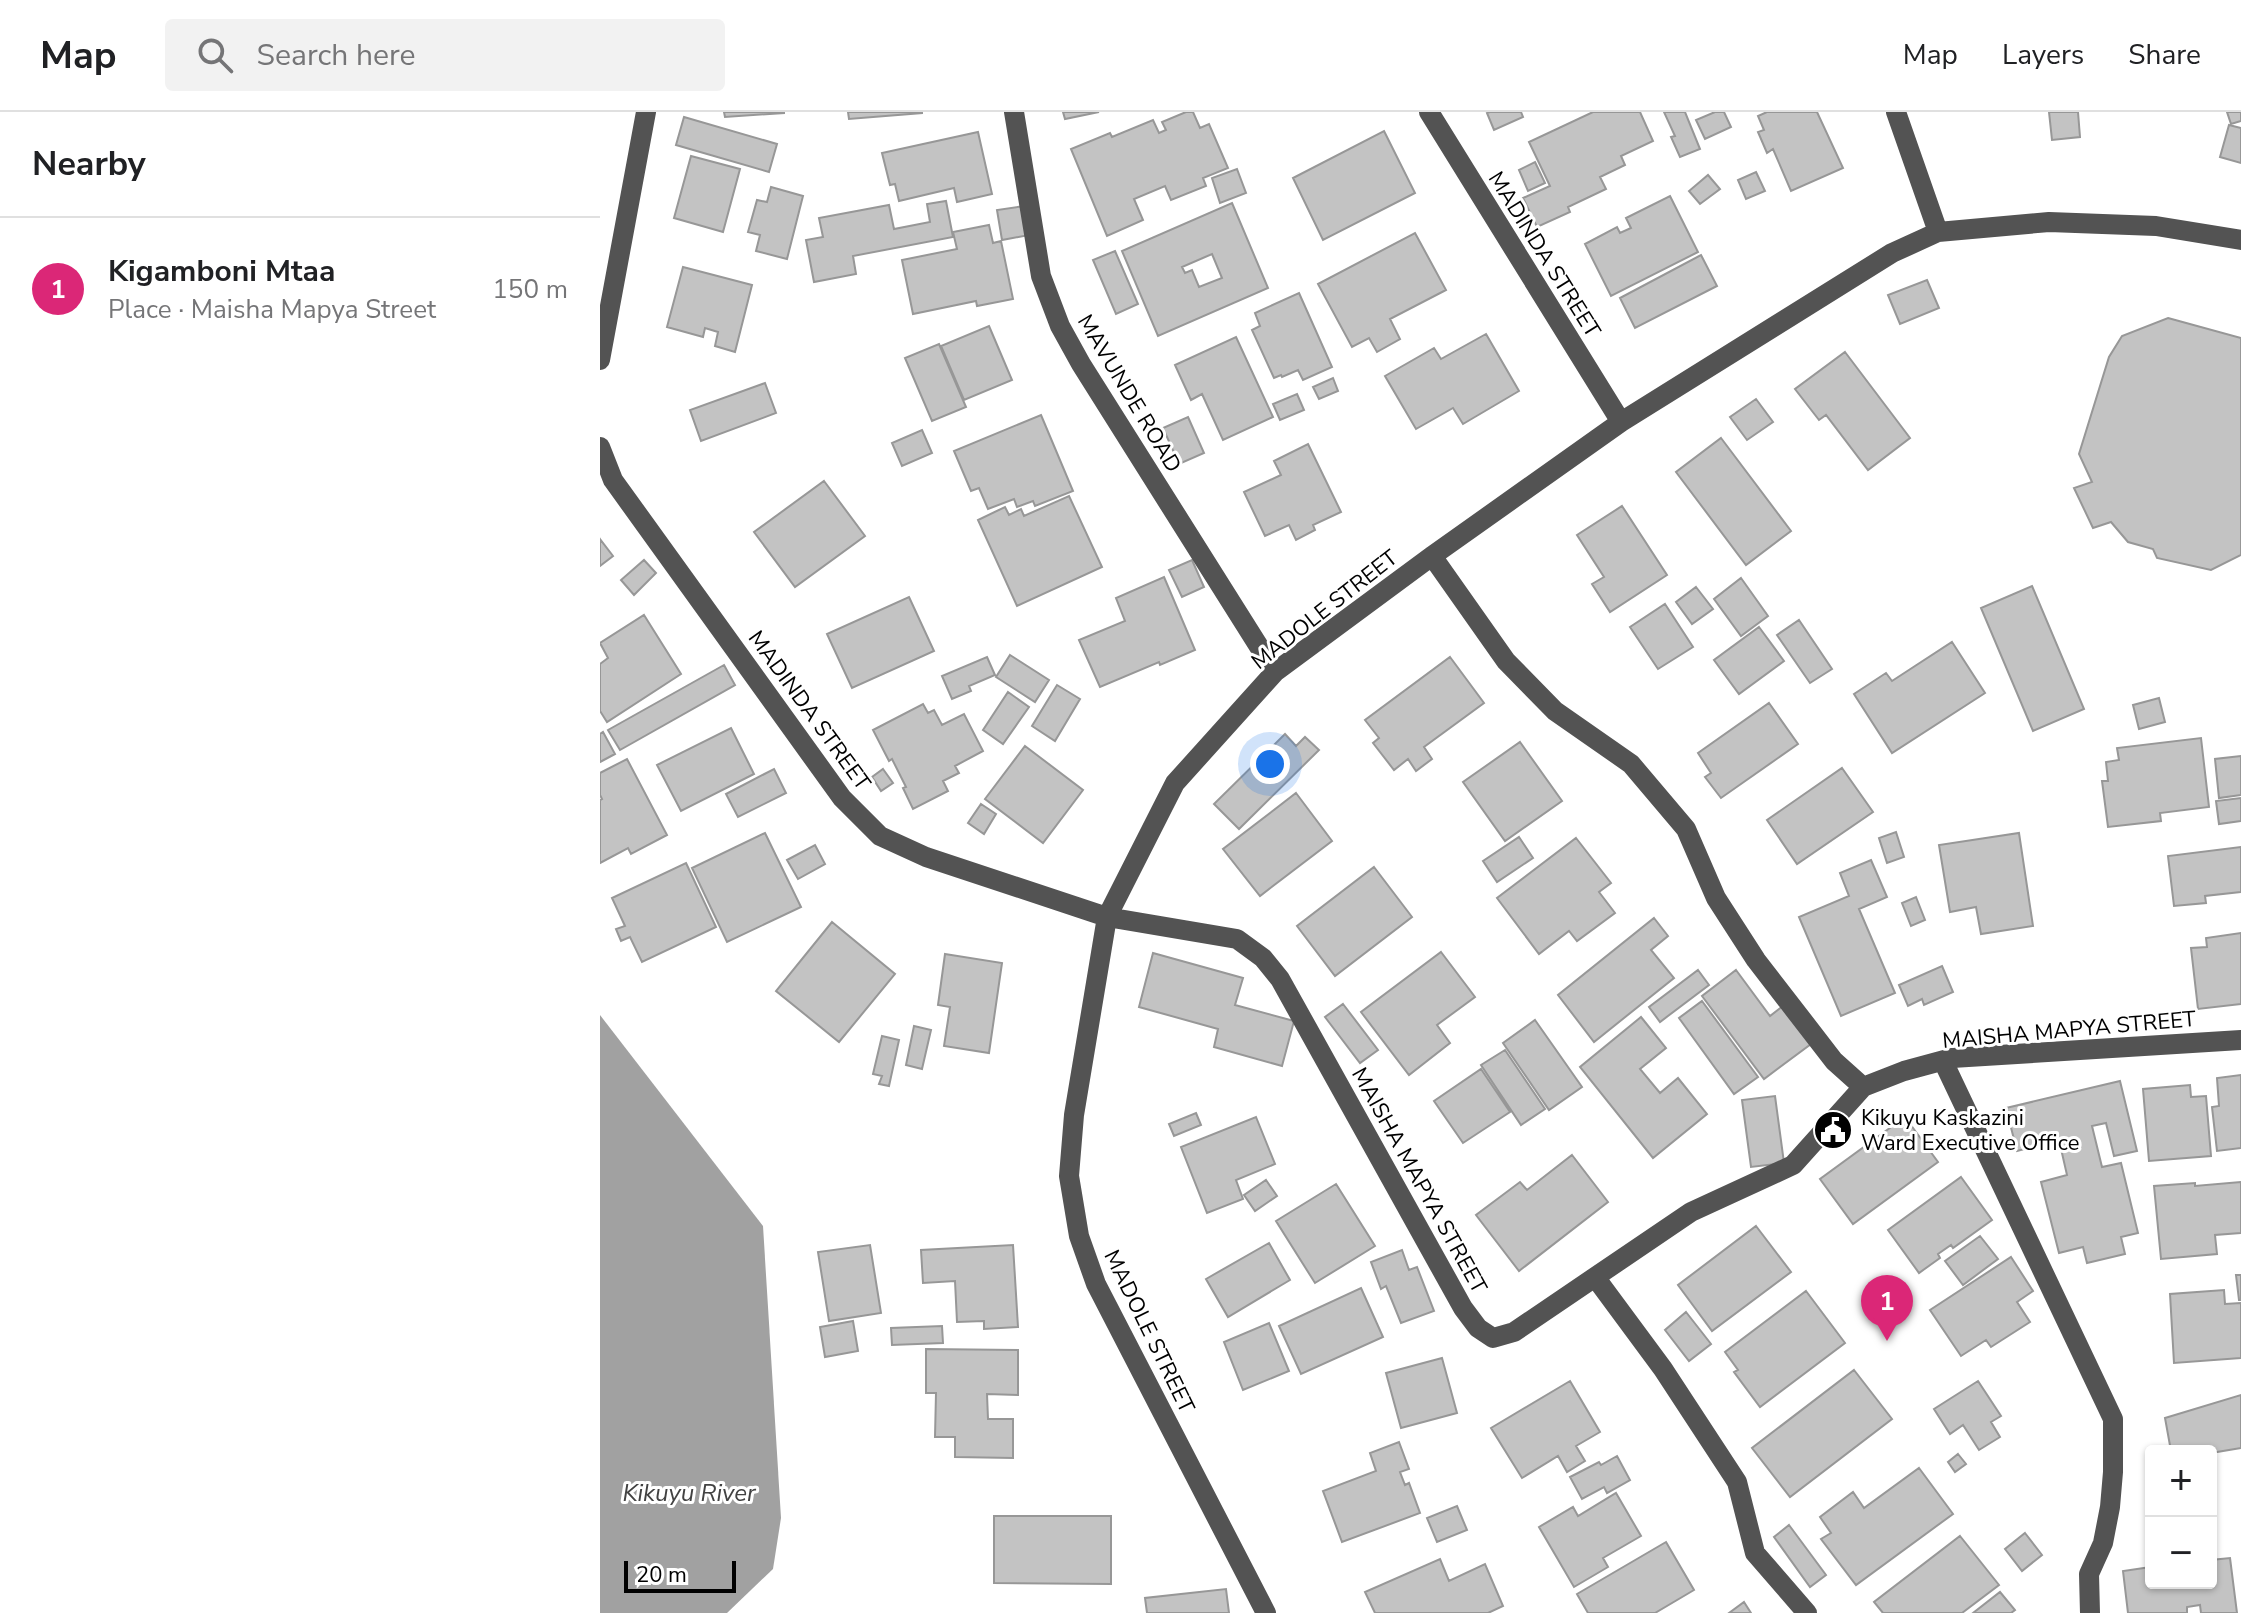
<!DOCTYPE html>
<html lang="en">
<head>
<meta charset="utf-8">
<style>
  body { margin:0; font-family:"Nunito Sans",sans-serif; background:#f2f2f2; color:#202124 }
  .controls { position:absolute; right:24px; bottom:24px; display:grid; overflow:hidden; border-radius:8px; box-shadow:0 2px 6px #0004 }
  .controls button { width:72px; height:72px; display:grid; place-items:center; padding:0; border:0; border-bottom:2px solid #e0e0e0; background:#fff; color:#202124; font:40px sans-serif }
  .scale { position:absolute; left:24px; bottom:20px; width:112px; box-sizing:border-box; padding-left:8px; border:4px solid #000; border-top:0; font-size:22px; line-height:28px; white-space:nowrap; color:#000; -webkit-text-stroke:6px #fff; paint-order:stroke }
  .you { position:absolute; left:670px; top:652px; width:28px; height:28px; margin:-20px; border:6px solid #fff; border-radius:50%; background:#1a73e8; box-shadow:0 0 0 12px #1a73e833 }
  .badge { display:grid; place-items:center; width:52px; height:52px; border-radius:50%; background:#db2777; color:#fff; font-size:26px; font-weight:700 }
  .pin { position:absolute; translate:-50% -66px; filter:drop-shadow(0 2px 4px #0008) }
  .pin::after { content:''; position:absolute; top:42px; width:28px; height:24px; background:inherit; clip-path:polygon(0 0,100% 0,50% 100%) }
  .list { margin:0; padding:0; list-style:none }
  h2 { display:flex; justify-content:space-between; align-items:center; height:104px; margin:0; padding:0 32px; font-size:34px }
  h2 small { font-size:26px; font-weight:400; color:#757577 }
  .list li { display:grid; grid-template-columns:52px 1fr auto; gap:24px; align-items:center; box-sizing:border-box; height:144px; padding:0 32px; border-top:2px solid #e0e0e0 }
  .list b { display:block; font-size:30px; white-space:nowrap }
  .list p { margin:0; font-size:26px; white-space:nowrap; color:#757577 }
  .list em { font-size:26px; font-style:normal; color:#757577 }
  .icon { flex:none; width:44px; height:44px; fill:none; stroke:currentColor; stroke-width:2; stroke-linecap:round; stroke-linejoin:round }
  .map { position:relative; flex:none; width:1641px; height:1501px; overflow:hidden }
  header { display:flex; align-items:center; gap:48px; box-sizing:border-box; height:112px; padding:0 40px; background:#fff; border-bottom:2px solid #e0e0e0 }
  header strong { font-size:38px }
  nav { display:flex; gap:44px; margin-inline-start:auto; font-size:28px }
  .search { width:560px; height:72px; background:#f2f2f2; display:flex; align-items:center; gap:20px; box-sizing:border-box; padding:0 28px; border-radius:8px; color:#757577; font-size:30px }
  main { display:flex }
  aside { flex:1; background:#fff }
  .map>svg:first-child { display:block }
  .water { fill:#a1a1a1 }
  .building { fill:#c3c3c3; stroke:#979797; stroke-width:2; fill-rule:evenodd }
  .lines { fill:none; stroke-linecap:round; stroke-linejoin:round }
  .minor { stroke:#535353; stroke-width:20 }
  .labels { text-anchor:middle; stroke-width:6; stroke-linejoin:round; paint-order:stroke }
  .street-label { font-size:22px; fill:#000; stroke:#fff }
  .poi-label { font-size:22px; fill:#000; stroke:#fff; text-anchor:start }
  .water-label { font-size:24px; font-style:italic; fill:#424242; stroke:#fff }
</style>
</head>
<body>
<header>
<strong>Map</strong>
<div class="search"><svg class="icon" aria-label="search" viewBox="0 0 24 24"><circle cx="10" cy="10" r="6"/><path d="M15 15l6 6"/></svg>Search here</div>
<nav><a>Map</a><a>Layers</a><a>Share</a></nav>
</header>
<main>
<aside>
<h2>Nearby<small></small></h2>
<ul class="list">
<li><span class="badge">1</span><div><b>Kigamboni Mtaa</b><p>Place · Maisha Mapya Street</p></div><em>150 m</em></li>
</ul>
</aside>
<div class="map">
<svg width="1641" height="1501" viewBox="0 0 1641 1501">
  <rect width="100%" height="100%" fill="#fff"/>
  <path class="water" d="M 0,903 L 163,1114 L 181,1406 L 173,1457 L 127,1501 L 0,1501 Z"/>
  <path class="building" d="M 124,0 L 184,0 L 184,1 L 125,5 Z
    M 248,0 L 322,0 L 322,1 L 249,7 Z
    M 463,0 L 499,0 L 465,7 Z
    M 586,0 L 593,0 L 600,16 L 609,12 L 628,56 L 603,66 L 606,74 L 571,88 L 565,74 L 534,87 L 543,108 L 507,124 L 471,37 L 510,21 L 512,25 L 553,8 L 559,21 L 566,18 L 562,10 Z
    M 890,0 L 921,0 L 923,5 L 894,18 L 887,1 Z
    M 993,0 L 1040,0 L 1053,29 L 1021,44 L 1025,53 L 1000,65 L 1006,77 L 968,95 L 970,100 L 937,115 L 923,86 L 950,74 L 929,30 Z
    M 1064,0 L 1085,0 L 1100,37 L 1080,45 L 1071,25 L 1075,24 Z
    M 1115,0 L 1124,0 L 1131,15 L 1105,27 L 1096,8 Z
    M 1167,0 L 1217,0 L 1243,56 L 1191,79 L 1173,37 L 1167,41 L 1158,20 L 1164,18 L 1158,4 Z
    M 1449,0 L 1478,0 L 1480,25 L 1452,28 Z
    M 1627,0 L 1641,0 L 1641,9 L 1631,12 Z
    M 84,5 L 177,32 L 169,60 L 76,33 Z
    M 1629,13 L 1641,16 L 1641,51 L 1620,45 Z
    M 784,19 L 815,81 L 723,128 L 693,66 Z
    M 378,20 L 392,82 L 357,90 L 354,76 L 299,89 L 295,72 L 290,73 L 282,41 Z
    M 91,44 L 140,57 L 123,120 L 74,106 Z
    M 935,50 L 945,71 L 928,79 L 919,58 Z
    M 637,57 L 646,81 L 620,91 L 612,66 Z
    M 1156,60 L 1165,79 L 1146,87 L 1138,68 Z
    M 1108,63 L 1120,77 L 1100,92 L 1089,79 Z
    M 171,75 L 203,84 L 187,147 L 156,139 L 160,123 L 148,120 L 157,88 L 167,90 Z
    M 1070,84 L 1098,140 L 1011,184 L 985,132 L 1017,115 L 1020,121 L 1031,116 L 1026,106 Z
    M 346,89 L 353,125 L 253,144 L 256,162 L 214,170 L 206,128 L 223,125 L 219,106 L 289,93 L 294,117 L 330,110 L 327,92 Z
    M 632,91 L 668,176 L 558,224 L 522,139 ZM 612,142 L 622,166 L 599,175 L 592,158 L 585,161 L 582,155 Z
    M 424,94 L 429,123 L 402,128 L 397,98 Z
    M 389,113 L 393,131 L 401,129 L 413,187 L 377,194 L 376,189 L 313,202 L 302,148 L 357,137 L 353,120 Z
    M 815,121 L 846,178 L 790,207 L 800,227 L 777,240 L 769,226 L 752,235 L 718,172 Z
    M 515,139 L 538,192 L 516,202 L 493,148 Z
    M 1101,143 L 1117,174 L 1035,216 L 1020,186 Z
    M 83,155 L 152,173 L 135,240 L 115,234 L 118,220 L 105,216 L 103,225 L 67,215 Z
    M 1327,168 L 1339,196 L 1300,212 L 1288,183 Z
    M 699,181 L 732,255 L 703,268 L 698,258 L 682,265 L 681,263 L 674,266 L 652,218 L 660,214 L 655,201 Z
    M 1568,206 L 1641,226 L 1641,443 L 1611,458 L 1557,446 L 1553,437 L 1528,430 L 1511,410 L 1493,416 L 1474,376 L 1492,370 L 1479,342 L 1509,245 L 1522,224 Z
    M 389,214 L 412,268 L 364,288 L 341,234 Z
    M 886,222 L 919,279 L 863,312 L 853,296 L 816,317 L 785,264 L 834,236 L 841,247 Z
    M 636,225 L 673,305 L 623,328 L 602,282 L 591,288 L 575,253 Z
    M 339,232 L 366,295 L 332,309 L 305,246 Z
    M 1245,240 L 1310,326 L 1268,358 L 1226,303 L 1219,308 L 1195,277 Z
    M 733,266 L 738,279 L 719,287 L 713,275 Z
    M 165,271 L 176,301 L 101,329 L 90,298 Z
    M 697,282 L 704,298 L 680,308 L 673,292 Z
    M 1156,287 L 1173,310 L 1147,328 L 1130,305 Z
    M 441,303 L 473,379 L 435,394 L 433,389 L 417,395 L 414,387 L 388,397 L 379,376 L 371,379 L 354,339 Z
    M 588,305 L 604,341 L 579,352 L 563,316 Z
    M 322,318 L 332,341 L 302,354 L 292,331 Z
    M 1121,326 L 1191,419 L 1146,453 L 1076,360 Z
    M 708,332 L 741,400 L 713,413 L 715,418 L 696,428 L 689,413 L 665,424 L 644,380 L 681,363 L 674,349 Z
    M 224,369 L 265,424 L 195,475 L 154,420 Z
    M 469,384 L 502,455 L 417,494 L 378,408 L 405,395 L 409,403 L 421,397 L 424,404 Z
    M 1022,394 L 1067,463 L 1010,500 L 992,472 L 1004,465 L 977,423 Z
    M 0,427 L 13,444 L 0,454 Z
    M 44,448 L 56,461 L 34,483 L 21,468 Z
    M 592,448 L 604,475 L 582,485 L 569,458 Z
    M 564,465 L 595,538 L 560,553 L 559,550 L 500,575 L 479,528 L 525,509 L 516,486 Z
    M 1141,466 L 1168,504 L 1141,524 L 1114,487 Z
    M 1432,474 L 1484,597 L 1433,619 L 1381,496 Z
    M 1096,475 L 1113,497 L 1092,512 L 1076,490 Z
    M 309,485 L 334,539 L 252,576 L 227,522 Z
    M 1065,492 L 1093,535 L 1058,557 L 1030,515 Z
    M 44,503 L 81,562 L 7,610 L 0,599 L 0,552 L 8,546 L 0,531 Z
    M 1199,508 L 1232,557 L 1210,571 L 1177,523 Z
    M 1159,515 L 1184,549 L 1139,582 L 1114,548 Z
    M 1352,530 L 1385,581 L 1292,641 L 1254,582 L 1286,561 L 1292,569 Z
    M 410,543 L 449,568 L 435,590 L 396,565 Z
    M 387,545 L 395,563 L 369,574 L 371,579 L 352,587 L 342,564 Z
    M 850,545 L 884,591 L 824,635 L 832,647 L 816,659 L 808,647 L 794,658 L 773,631 L 779,626 L 765,608 Z
    M 124,553 L 135,573 L 20,638 L 8,618 Z
    M 457,573 L 480,587 L 455,629 L 432,614 Z
    M 408,580 L 429,595 L 403,632 L 383,618 Z
    M 1559,586 L 1565,610 L 1539,617 L 1533,593 Z
    M 1169,591 L 1198,632 L 1121,686 L 1105,665 L 1111,661 L 1098,641 Z
    M 323,592 L 328,601 L 334,598 L 342,613 L 364,602 L 383,639 L 355,654 L 359,661 L 343,669 L 348,679 L 313,697 L 303,676 L 306,675 L 292,647 L 289,649 L 273,618 Z
    M 131,616 L 154,662 L 81,699 L 57,653 Z
    M 3,620 L 15,642 L 0,650 L 0,622 Z
    M 685,622 L 696,634 L 705,625 L 719,638 L 639,717 L 614,692 Z
    M 1601,626 L 1609,695 L 1560,701 L 1561,709 L 1508,715 L 1502,669 L 1508,669 L 1506,650 L 1519,648 L 1517,636 Z
    M 920,630 L 962,689 L 905,729 L 863,670 Z
    M 425,634 L 483,678 L 443,731 L 385,687 Z
    M 1641,644 L 1641,683 L 1619,686 L 1615,647 Z
    M 27,647 L 67,723 L 31,742 L 28,736 L 0,751 L 0,688 L 2,687 L 0,683 L 0,661 Z
    M 1242,656 L 1273,700 L 1197,752 L 1167,708 Z
    M 174,657 L 186,681 L 138,705 L 126,682 Z
    M 283,657 L 293,671 L 281,679 L 272,665 Z
    M 696,681 L 732,729 L 660,784 L 623,737 Z
    M 1641,686 L 1641,709 L 1619,712 L 1616,689 Z
    M 381,692 L 396,702 L 384,722 L 368,711 Z
    M 1296,720 L 1304,745 L 1287,751 L 1279,726 Z
    M 165,721 L 201,795 L 127,830 L 92,756 Z
    M 1419,721 L 1433,814 L 1381,822 L 1376,795 L 1350,800 L 1339,733 Z
    M 919,725 L 933,746 L 897,770 L 883,749 Z
    M 976,726 L 1011,771 L 999,780 L 1015,801 L 977,829 L 969,819 L 939,842 L 897,786 Z
    M 215,733 L 225,752 L 198,767 L 187,748 Z
    M 1641,735 L 1641,780 L 1605,784 L 1606,791 L 1574,794 L 1568,744 Z
    M 1271,748 L 1287,785 L 1259,797 L 1295,881 L 1241,904 L 1199,805 L 1249,784 L 1240,761 Z
    M 86,751 L 116,815 L 42,850 L 30,825 L 21,829 L 16,817 L 25,814 L 12,786 Z
    M 774,755 L 812,805 L 735,864 L 697,814 Z
    M 1316,785 L 1325,808 L 1311,814 L 1302,791 Z
    M 1054,806 L 1068,824 L 1051,838 L 1074,866 L 994,930 L 958,883 Z
    M 232,810 L 295,862 L 239,930 L 176,879 Z
    M 1641,821 L 1641,892 L 1598,897 L 1591,836 L 1607,835 L 1606,826 Z
    M 841,840 L 875,885 L 837,913 L 850,931 L 809,963 L 761,900 Z
    M 553,841 L 643,866 L 635,893 L 694,909 L 682,954 L 614,935 L 618,917 L 539,895 Z
    M 345,842 L 402,851 L 389,941 L 344,934 L 350,895 L 338,893 Z
    M 1342,854 L 1353,880 L 1324,893 L 1322,887 L 1308,894 L 1299,873 Z
    M 1098,858 L 1109,873 L 1060,910 L 1049,895 Z
    M 1136,858 L 1170,904 L 1183,894 L 1211,932 L 1164,967 L 1102,884 Z
    M 1102,889 L 1158,965 L 1134,982 L 1079,906 Z
    M 743,892 L 778,938 L 760,951 L 725,905 Z
    M 1041,905 L 1066,936 L 1040,957 L 1060,981 L 1078,966 L 1107,1002 L 1053,1046 L 980,955 Z
    M 935,908 L 982,975 L 949,998 L 903,931 Z
    M 314,914 L 331,918 L 322,957 L 306,953 Z
    M 282,924 L 299,928 L 289,974 L 279,972 L 282,964 L 273,962 Z
    M 905,938 L 945,997 L 921,1013 L 881,953 Z
    M 881,957 L 910,1000 L 863,1031 L 834,989 Z
    M 1641,963 L 1641,1036 L 1617,1039 L 1612,995 L 1619,994 L 1617,966 Z
    M 1520,969 L 1537,1039 L 1514,1044 L 1506,1011 L 1492,1014 L 1502,1055 L 1521,1051 L 1538,1121 L 1521,1125 L 1525,1142 L 1487,1151 L 1483,1135 L 1459,1141 L 1441,1070 L 1467,1063 L 1459,1028 L 1417,1039 L 1406,996 Z
    M 1590,973 L 1591,985 L 1606,984 L 1611,1044 L 1549,1049 L 1543,977 Z
    M 1175,984 L 1184,1051 L 1151,1055 L 1142,988 Z
    M 596,1001 L 601,1013 L 574,1024 L 569,1012 Z
    M 656,1005 L 675,1052 L 636,1068 L 643,1087 L 607,1101 L 581,1035 Z
    M 1305,1005 L 1338,1050 L 1253,1112 L 1220,1067 Z
    M 972,1043 L 1008,1090 L 919,1159 L 876,1103 L 920,1070 L 927,1078 Z
    M 1361,1065 L 1392,1108 L 1353,1136 L 1351,1133 L 1338,1142 L 1340,1146 L 1319,1161 L 1288,1118 Z
    M 666,1068 L 677,1084 L 655,1099 L 644,1083 Z
    M 1641,1070 L 1641,1121 L 1615,1123 L 1617,1142 L 1561,1147 L 1554,1074 L 1595,1071 L 1595,1074 Z
    M 736,1072 L 775,1134 L 715,1171 L 676,1109 Z
    M 1156,1114 L 1191,1160 L 1112,1219 L 1078,1173 Z
    M 1380,1124 L 1398,1147 L 1363,1173 L 1345,1149 Z
    M 669,1131 L 690,1168 L 628,1205 L 606,1167 Z
    M 270,1133 L 281,1201 L 229,1209 L 218,1140 Z
    M 413,1133 L 418,1215 L 384,1217 L 384,1209 L 357,1210 L 355,1169 L 323,1171 L 321,1138 Z
    M 802,1138 L 809,1158 L 817,1155 L 834,1199 L 801,1211 L 786,1174 L 781,1177 L 771,1150 Z
    M 1411,1145 L 1433,1179 L 1417,1190 L 1430,1210 L 1391,1235 L 1386,1228 L 1361,1244 L 1330,1198 Z
    M 1636,1163 L 1641,1163 L 1641,1188 L 1639,1188 Z
    M 761,1176 L 783,1225 L 701,1262 L 679,1214 Z
    M 1624,1178 L 1625,1192 L 1641,1191 L 1641,1246 L 1574,1251 L 1570,1182 Z
    M 1206,1179 L 1245,1231 L 1160,1295 L 1134,1260 L 1138,1258 L 1125,1240 Z
    M 1086,1200 L 1111,1232 L 1089,1249 L 1065,1218 Z
    M 253,1209 L 258,1239 L 225,1245 L 220,1215 Z
    M 669,1211 L 689,1259 L 643,1278 L 624,1230 Z
    M 342,1214 L 343,1231 L 292,1233 L 291,1216 Z
    M 326,1237 L 418,1238 L 418,1283 L 387,1282 L 388,1307 L 413,1307 L 413,1346 L 355,1345 L 355,1325 L 335,1325 L 336,1281 L 326,1281 Z
    M 842,1246 L 857,1301 L 801,1316 L 786,1261 Z
    M 1254,1258 L 1292,1307 L 1190,1385 L 1152,1336 Z
    M 970,1269 L 1000,1320 L 976,1334 L 985,1349 L 967,1360 L 958,1344 L 922,1366 L 891,1316 Z
    M 1378,1269 L 1401,1304 L 1391,1310 L 1400,1325 L 1379,1338 L 1363,1313 L 1350,1322 L 1334,1297 Z
    M 1641,1283 L 1641,1336 L 1611,1341 L 1611,1339 L 1571,1339 L 1565,1306 Z
    M 799,1330 L 809,1357 L 800,1360 L 805,1373 L 809,1371 L 820,1401 L 742,1430 L 723,1379 L 776,1359 L 770,1341 Z
    M 1358,1342 L 1366,1352 L 1355,1360 L 1348,1350 Z
    M 1017,1344 L 1030,1368 L 1007,1381 L 1004,1375 L 982,1387 L 970,1365 L 999,1350 L 1001,1353 Z
    M 1319,1356 L 1353,1402 L 1256,1473 L 1221,1427 L 1231,1421 L 1220,1405 L 1253,1380 L 1264,1396 Z
    M 1016,1381 L 1041,1424 L 1003,1446 L 1008,1455 L 974,1475 L 939,1415 L 973,1395 L 978,1404 Z
    M 857,1394 L 867,1418 L 837,1430 L 827,1406 Z
    M 394,1404 L 511,1404 L 511,1472 L 394,1471 Z
    M 1189,1413 L 1226,1463 L 1210,1475 L 1174,1425 Z
    M 1425,1421 L 1442,1443 L 1422,1459 L 1405,1437 Z
    M 1360,1424 L 1399,1473 L 1362,1501 L 1283,1501 L 1274,1490 Z
    M 1066,1430 L 1094,1478 L 1055,1501 L 988,1501 L 977,1482 Z
    M 1630,1446 L 1637,1501 L 1601,1501 L 1600,1493 L 1587,1495 L 1587,1501 L 1528,1501 L 1523,1459 L 1551,1455 L 1551,1471 L 1611,1471 L 1611,1448 Z
    M 840,1447 L 849,1469 L 885,1452 L 903,1494 L 888,1501 L 775,1501 L 765,1480 Z
    M 626,1477 L 629,1501 L 547,1501 L 545,1486 Z
    M 1400,1480 L 1415,1498 L 1411,1501 L 1373,1501 Z
    M 1144,1490 L 1151,1501 L 1129,1501 Z"/>
  <g class="lines">
    <path class="minor" d="M 414,0 L 441,164 L 460,214 L 481,252 L 675,560
      M 829,0 L 1021,310
      M 1296,0 L 1338,120
      M 0,248 L 46,0
      M 0,335 L 13,368 L 242,686 L 280,724 L 326,745 L 507,805 L 637,827 L 663,846 L 680,867 L 863,1196 L 878,1216 L 893,1226 L 914,1220 L 1091,1100 L 1193,1053 L 1263,975 L 1304,959 L 1352,946 L 1641,928
      M 832,444 L 906,549 L 955,599 L 1031,652 L 1086,717 L 1116,786 L 1156,848 L 1234,949 L 1263,975
      M 1343,949 L 1513,1307 L 1513,1360 L 1510,1395 L 1503,1431 L 1489,1462 L 1490,1501
      M 995,1165 L 1063,1257 L 1137,1370 L 1155,1441 L 1207,1501
      M 666,1501 L 496,1172 L 479,1124 L 469,1064 L 474,1003 L 507,805 L 575,671 L 675,560 L 832,444 L 1021,310 L 1292,141 L 1338,120 L 1449,110 L 1556,114 L 1641,128"/>
  </g>
  <defs>
    <g id="civic-disc" transform="scale(2)"><circle r="9.5" fill="#000" stroke="#fff"/><path d="M-.6-6.5H3V-4.5H.6V-3L4-1V1h2V6H-6V1h2V-1L-.6-3ZM-1.2 2.5V6h2.4V2.5Z" fill="#fff"/></g>
  </defs>
  <g fill-rule="evenodd">
    <use href="#civic-disc" x="1233" y="1018"/>
  </g>
  <g class="labels">
    <g class="street-label">
      <text transform="translate(945 142) rotate(58)" y="8">MADINDA STREET</text>
      <text transform="translate(530 281) rotate(59)" y="8">MAVUNDE ROAD</text>
      <text transform="translate(724 497) rotate(-38)" y="8">MADOLE STREET</text>
      <text transform="translate(210 598) rotate(54)" y="8">MADINDA STREET</text>
      <text transform="translate(1469 917) rotate(-5)" y="8">MAISHA MAPYA STREET</text>
      <text transform="translate(820 1068) rotate(61)" y="8">MAISHA MAPYA STREET</text>
      <text transform="translate(550 1219) rotate(64)" y="8">MADOLE STREET</text>
    </g>
    <g class="poi-label">
      <text x="1261" y="1013">Kikuyu Kaskazini<tspan x="1261" dy="25">Ward Executive Office</tspan></text>
    </g>
    <g class="water-label">
      <text x="89" y="1389">Kikuyu River</text>
    </g>
  </g>
</svg>
<div class="controls">
<button>+</button>
<button>−</button>
</div>
<div class="scale">20 m</div>
<div class="you"></div>
<div class="pin badge" style="left:1287px;top:1229px">1</div>
</div>
</main>
</body>
</html>
